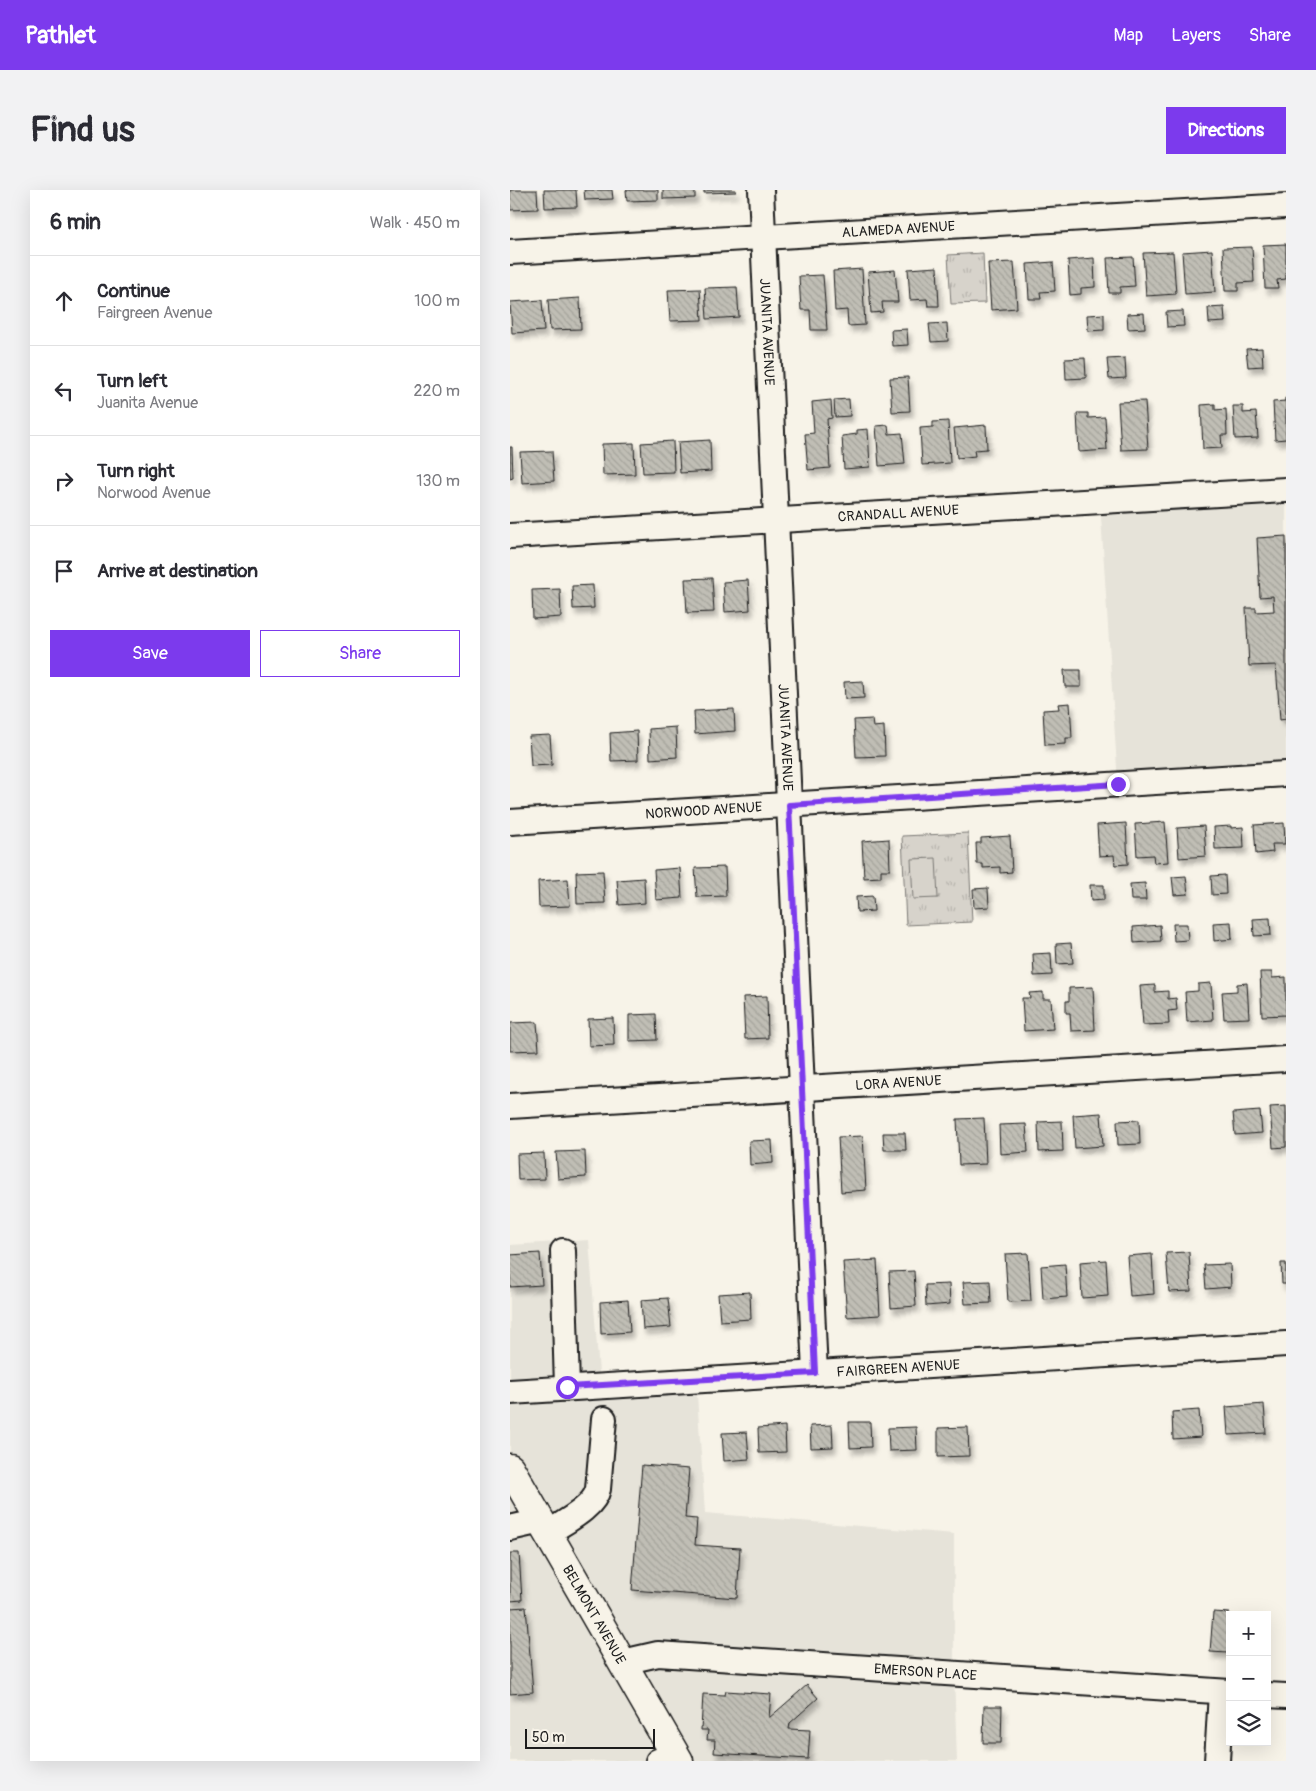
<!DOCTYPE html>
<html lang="en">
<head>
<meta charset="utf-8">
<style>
  body { margin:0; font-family:Pangolin,sans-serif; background:#f2f2f3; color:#2b2b33 }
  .controls { position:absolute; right:15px; bottom:15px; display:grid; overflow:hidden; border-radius:0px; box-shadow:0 5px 20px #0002 }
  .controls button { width:45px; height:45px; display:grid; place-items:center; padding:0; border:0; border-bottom:1px solid #e1e1e2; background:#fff; color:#2b2b33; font:25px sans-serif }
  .scale { position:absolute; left:15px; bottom:12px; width:130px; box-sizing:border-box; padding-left:5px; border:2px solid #1c1c1c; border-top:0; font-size:14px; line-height:18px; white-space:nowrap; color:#1c1c1c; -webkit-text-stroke:4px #f7f3e8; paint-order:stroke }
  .stop { position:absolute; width:15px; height:15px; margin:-11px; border:4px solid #7c3aed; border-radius:50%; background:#fff }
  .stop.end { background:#7c3aed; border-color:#fff; box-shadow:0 1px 5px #0008 }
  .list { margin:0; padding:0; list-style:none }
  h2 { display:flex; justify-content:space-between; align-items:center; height:65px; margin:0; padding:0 20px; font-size:21px }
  h2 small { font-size:16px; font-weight:400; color:#7c7c81 }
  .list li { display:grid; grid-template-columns:32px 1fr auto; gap:15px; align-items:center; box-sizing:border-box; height:90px; padding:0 20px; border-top:1px solid #e1e1e2 }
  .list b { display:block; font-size:19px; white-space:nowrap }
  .list p { margin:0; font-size:16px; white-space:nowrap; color:#7c7c81 }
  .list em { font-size:16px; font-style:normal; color:#7c7c81 }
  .actions { display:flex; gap:10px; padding:15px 20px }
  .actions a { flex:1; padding:11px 0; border:1px solid #7c3aed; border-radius:0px; text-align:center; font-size:18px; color:#7c3aed }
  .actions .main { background:#7c3aed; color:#fff }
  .icon { flex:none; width:28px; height:28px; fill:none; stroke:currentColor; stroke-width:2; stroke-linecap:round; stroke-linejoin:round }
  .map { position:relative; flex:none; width:776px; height:1571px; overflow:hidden; border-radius:0px }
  header { display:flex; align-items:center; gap:30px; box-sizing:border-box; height:70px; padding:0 25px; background:#7c3aed; color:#fff }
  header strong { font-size:24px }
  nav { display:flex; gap:28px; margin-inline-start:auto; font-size:18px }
  .intro { display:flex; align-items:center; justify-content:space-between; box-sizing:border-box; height:120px; padding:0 30px }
  h1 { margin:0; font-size:35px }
  .button { padding:12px 22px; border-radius:0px; background:#7c3aed; color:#fff; font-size:18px; font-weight:700 }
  main { display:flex; gap:30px; padding:0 30px }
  aside { flex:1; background:#fff; border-radius:0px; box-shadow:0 5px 20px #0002 }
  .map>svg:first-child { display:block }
  .built { fill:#e6e3d9 }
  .grass { fill:url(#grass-tufts); stroke:#7a7874 }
  .green { fill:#d7d3cb; stroke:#7a7874 }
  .building { fill:url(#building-back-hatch); stroke:#1c1c1c; filter:url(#shadow) }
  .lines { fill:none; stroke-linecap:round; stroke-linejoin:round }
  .minor-casing { stroke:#1c1c1c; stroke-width:28 }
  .major-casing { stroke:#1c1c1c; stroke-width:31 }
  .minor { stroke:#f7f3e8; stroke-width:24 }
  .major { stroke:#f7f3e8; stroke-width:28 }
  .route { stroke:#7c3aed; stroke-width:6 }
  .labels { text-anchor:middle; stroke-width:5; stroke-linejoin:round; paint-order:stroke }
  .street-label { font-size:14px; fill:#1c1c1c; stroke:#f7f3e8 }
</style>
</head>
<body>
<header>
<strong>Pathlet</strong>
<nav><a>Map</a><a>Layers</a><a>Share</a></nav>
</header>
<div class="intro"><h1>Find us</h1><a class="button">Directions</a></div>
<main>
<aside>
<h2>6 min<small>Walk · 450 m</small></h2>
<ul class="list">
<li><svg class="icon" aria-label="ahead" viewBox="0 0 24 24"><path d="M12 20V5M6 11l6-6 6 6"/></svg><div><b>Continue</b><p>Fairgreen Avenue</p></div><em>100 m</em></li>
<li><svg class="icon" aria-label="left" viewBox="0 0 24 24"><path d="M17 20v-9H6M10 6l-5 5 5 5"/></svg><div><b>Turn left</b><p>Juanita Avenue</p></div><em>220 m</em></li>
<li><svg class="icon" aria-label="right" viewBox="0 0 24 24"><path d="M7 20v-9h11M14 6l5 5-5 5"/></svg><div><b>Turn right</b><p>Norwood Avenue</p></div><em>130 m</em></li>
<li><svg class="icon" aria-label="arrive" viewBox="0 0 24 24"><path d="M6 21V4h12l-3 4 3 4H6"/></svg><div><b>Arrive at destination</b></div></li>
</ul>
<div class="actions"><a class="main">Save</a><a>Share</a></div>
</aside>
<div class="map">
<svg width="776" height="1571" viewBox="0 0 776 1571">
  <defs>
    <pattern id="grass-tufts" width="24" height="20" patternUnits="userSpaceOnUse" patternTransform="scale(1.25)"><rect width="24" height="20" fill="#d7d3cb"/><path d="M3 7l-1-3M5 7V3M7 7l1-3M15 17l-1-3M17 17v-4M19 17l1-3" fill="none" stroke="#b8b5ae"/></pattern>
    <pattern id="building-back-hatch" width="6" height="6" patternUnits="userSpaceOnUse" patternTransform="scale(1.25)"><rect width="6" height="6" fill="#c0beb5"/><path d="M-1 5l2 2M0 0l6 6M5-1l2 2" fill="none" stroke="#a4a39b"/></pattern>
    <filter id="shadow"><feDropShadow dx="3" dy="5.5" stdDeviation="2.5" flood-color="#0004"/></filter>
  </defs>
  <rect width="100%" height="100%" fill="#f7f3e8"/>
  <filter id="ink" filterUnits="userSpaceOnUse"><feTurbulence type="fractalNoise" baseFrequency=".02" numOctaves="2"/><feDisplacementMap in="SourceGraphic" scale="10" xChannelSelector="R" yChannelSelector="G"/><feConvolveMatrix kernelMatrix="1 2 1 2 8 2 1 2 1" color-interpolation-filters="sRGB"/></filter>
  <g filter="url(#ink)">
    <path class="built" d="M 776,300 L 776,584 L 608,594 L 590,311 Z
      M 79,1050 L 90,1196 L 186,1190 L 195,1323 L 444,1344 L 444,1484 L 447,1571 L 0,1571 L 0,1055 Z"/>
    <path class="grass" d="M 473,63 L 475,113 L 441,114 L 438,65 Z
      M 458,643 L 462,732 L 396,735 L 392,646 Z"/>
    <path class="green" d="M 426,668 L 428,708 L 403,709 L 401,669 Z"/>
    <path class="building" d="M 0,0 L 27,0 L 28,19 L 0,20 Z
      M 34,0 L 66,0 L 67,17 L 35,18 Z
      M 74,0 L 102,0 L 103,9 L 75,10 Z
      M 116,0 L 148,0 L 148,10 L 117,11 Z
      M 153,0 L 185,0 L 185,8 L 153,9 Z
      M 194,0 L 226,0 L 226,2 L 194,3 Z
      M 776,54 L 776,89 L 767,90 L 768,98 L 755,98 L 753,55 Z
      M 742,57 L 744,92 L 728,93 L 728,101 L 715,101 L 713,58 Z
      M 702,60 L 705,102 L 675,104 L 672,62 Z
      M 663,62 L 666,104 L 636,106 L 633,63 Z
      M 623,67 L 625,96 L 610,97 L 610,103 L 599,103 L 597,68 Z
      M 584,68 L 585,97 L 571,98 L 571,104 L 560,105 L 558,70 Z
      M 504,72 L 507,118 L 481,120 L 478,73 Z
      M 543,72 L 545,101 L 530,102 L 531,109 L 519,109 L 517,74 Z
      M 427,77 L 429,116 L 418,116 L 417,109 L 400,110 L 398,79 Z
      M 352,79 L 355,135 L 338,136 L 337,120 L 325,121 L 323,81 Z
      M 385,80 L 388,112 L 372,112 L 373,122 L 361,123 L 358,82 Z
      M 313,85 L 317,140 L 301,140 L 300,120 L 291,120 L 289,86 Z
      M 227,97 L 229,127 L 197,129 L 195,98 Z
      M 190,99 L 192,130 L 160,131 L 158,100 Z
      M 70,108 L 71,139 L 40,140 L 38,110 Z
      M 32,110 L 34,141 L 2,143 L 0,112 Z
      M 714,117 L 715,132 L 699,133 L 698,118 Z
      M 673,121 L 674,136 L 657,137 L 656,122 Z
      M 634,123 L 635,138 L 618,139 L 617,124 Z
      M 594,124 L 594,140 L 578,141 L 577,125 Z
      M 437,133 L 438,151 L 421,152 L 419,134 Z
      M 397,139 L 398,155 L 382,156 L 381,140 Z
      M 752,158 L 753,176 L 738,177 L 736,159 Z
      M 575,168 L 576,188 L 556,189 L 555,169 Z
      M 615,168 L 616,188 L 599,189 L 597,169 Z
      M 398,187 L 400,221 L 382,222 L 380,188 Z
      M 775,208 L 776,208 L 776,249 L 765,250 L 763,212 L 775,211 Z
      M 339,209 L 340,226 L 325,227 L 324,210 Z
      M 321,210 L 322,228 L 317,229 L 320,278 L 298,280 L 295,244 L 304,243 L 302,212 Z
      M 635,211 L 638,259 L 611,260 L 608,212 Z
      M 705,214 L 705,220 L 716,219 L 717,245 L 711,245 L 712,258 L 693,259 L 691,215 Z
      M 723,216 L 733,216 L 733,223 L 746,222 L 748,248 L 725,249 Z
      M 567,223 L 578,223 L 578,228 L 595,227 L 597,260 L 569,262 Z
      M 438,231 L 440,273 L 412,275 L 410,238 L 423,237 L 423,232 Z
      M 378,235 L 379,244 L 392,243 L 395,274 L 369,276 L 366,236 Z
      M 476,235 L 477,259 L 464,260 L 465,266 L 447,268 L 444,238 Z
      M 358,239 L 360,277 L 334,279 L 332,246 L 347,244 L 347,240 Z
      M 200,250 L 201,281 L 170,283 L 168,252 Z
      M 163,251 L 164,282 L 133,283 L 131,253 Z
      M 124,253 L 125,284 L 93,285 L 92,254 Z
      M 0,257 L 2,257 L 3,288 L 0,289 Z
      M 42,261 L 44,291 L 12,293 L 10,262 Z
      M 776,346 L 776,529 L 770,530 L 766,475 L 739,476 L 736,418 L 746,418 L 746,422 L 764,421 L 763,406 L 750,407 L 747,348 Z
      M 202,388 L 204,422 L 177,423 L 175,389 Z
      M 238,390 L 240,420 L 215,422 L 213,392 Z
      M 83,395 L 84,418 L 63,419 L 62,396 Z
      M 50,399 L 51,427 L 23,429 L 22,400 Z
      M 554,480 L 571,480 L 571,497 L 555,497 Z
      M 353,491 L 354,508 L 335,509 L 334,492 Z
      M 560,513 L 562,548 L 556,548 L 556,554 L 535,555 L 533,520 L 549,519 L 548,514 Z
      M 224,519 L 225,541 L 185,544 L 184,521 Z
      M 362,529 L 363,537 L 374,536 L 375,566 L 346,567 L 344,530 Z
      M 166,537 L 167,567 L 140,569 L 139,539 Z
      M 127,541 L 128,570 L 101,571 L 100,543 Z
      M 40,545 L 42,575 L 21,576 L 19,546 Z
      M 655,632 L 658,672 L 644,673 L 643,665 L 627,666 L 625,634 Z
      M 616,633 L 618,674 L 605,675 L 604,665 L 589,666 L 587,635 Z
      M 774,633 L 775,654 L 762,654 L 763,662 L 746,664 L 744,635 Z
      M 694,636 L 696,666 L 669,668 L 667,638 Z
      M 721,636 L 721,638 L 733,637 L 734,658 L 705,659 L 704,637 Z
      M 500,646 L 502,682 L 490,683 L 490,677 L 473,678 L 473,674 L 467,674 L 466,653 L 471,653 L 471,648 Z
      M 379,649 L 380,680 L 371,680 L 371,687 L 354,688 L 352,651 Z
      M 215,677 L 216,706 L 187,707 L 185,678 Z
      M 170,678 L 172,708 L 146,710 L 144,680 Z
      M 93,681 L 95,713 L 67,714 L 66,682 Z
      M 715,685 L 716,704 L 702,705 L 701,686 Z
      M 676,686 L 678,704 L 664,705 L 662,687 Z
      M 134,688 L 135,713 L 109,715 L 107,690 Z
      M 58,689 L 60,716 L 29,717 L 28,691 Z
      M 635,693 L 636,710 L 621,710 L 620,694 Z
      M 580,695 L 594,695 L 594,710 L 581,711 Z
      M 478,698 L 479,717 L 464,718 L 463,699 Z
      M 363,706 L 364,721 L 347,722 L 346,707 Z
      M 760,728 L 761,745 L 744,746 L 743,729 Z
      M 721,732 L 722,749 L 704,751 L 703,733 Z
      M 663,734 L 677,734 L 678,750 L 664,751 Z
      M 650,735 L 651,751 L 624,753 L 623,737 Z
      M 561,753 L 563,773 L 547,774 L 546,754 Z
      M 541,763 L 542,785 L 524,786 L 523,764 Z
      M 750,782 L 762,782 L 762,788 L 776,787 L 776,825 L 752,826 Z
      M 701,793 L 703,830 L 677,832 L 675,802 L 688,801 L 688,794 Z
      M 737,793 L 739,828 L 714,829 L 712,802 L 727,801 L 727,794 Z
      M 645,795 L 645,802 L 658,801 L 658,809 L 666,808 L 667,820 L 658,821 L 659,834 L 633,835 L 630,796 Z
      M 583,797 L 585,840 L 561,841 L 560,823 L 556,823 L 556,811 L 559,811 L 559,798 Z
      M 533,802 L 533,809 L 541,809 L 543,839 L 514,841 L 512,808 L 520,808 L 519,803 Z
      M 257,806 L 258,848 L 235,849 L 233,807 Z
      M 146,824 L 147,850 L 119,851 L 119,825 Z
      M 103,828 L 104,855 L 79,856 L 78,829 Z
      M 27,832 L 29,860 L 0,861 L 0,833 Z
      M 776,916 L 776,957 L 763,958 L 760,917 Z
      M 750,921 L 752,943 L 725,945 L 723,923 Z
      M 591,923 L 593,956 L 565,958 L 563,925 Z
      M 474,928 L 476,974 L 449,975 L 447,929 Z
      M 629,930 L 630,954 L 608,955 L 607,931 Z
      M 552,931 L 553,961 L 529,962 L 528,932 Z
      M 516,934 L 518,962 L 490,964 L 489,935 Z
      M 373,943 L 395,943 L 396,960 L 374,960 Z
      M 353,946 L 356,1000 L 331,1002 L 328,947 Z
      M 262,950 L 263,973 L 240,975 L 239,951 Z
      M 75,961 L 76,987 L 48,989 L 46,962 Z
      M 34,963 L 35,989 L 8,990 L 7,964 Z
      M 679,1062 L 681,1101 L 659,1102 L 656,1063 Z
      M 30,1063 L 32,1095 L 0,1097 L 0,1065 Z
      M 518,1063 L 521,1111 L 498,1112 L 495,1064 Z
      M 642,1064 L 644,1104 L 620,1106 L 617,1066 Z
      M 367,1070 L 370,1125 L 337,1127 L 333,1072 Z
      M 596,1070 L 598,1106 L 572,1108 L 570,1072 Z
      M 771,1073 L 776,1073 L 776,1094 L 772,1094 Z
      M 555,1074 L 557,1107 L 533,1109 L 531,1076 Z
      M 720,1074 L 721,1097 L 696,1099 L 694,1075 Z
      M 404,1081 L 406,1116 L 381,1118 L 379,1082 Z
      M 480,1091 L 481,1113 L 455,1114 L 453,1092 Z
      M 439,1094 L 440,1114 L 416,1116 L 415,1095 Z
      M 240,1102 L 241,1129 L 210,1131 L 208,1104 Z
      M 158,1108 L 161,1137 L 133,1139 L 131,1110 Z
      M 118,1110 L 120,1142 L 91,1144 L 90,1112 Z
      M 754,1214 L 756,1243 L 718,1245 L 716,1217 Z
      M 689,1220 L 691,1247 L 663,1249 L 662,1222 Z
      M 339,1232 L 360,1232 L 361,1257 L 340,1258 Z
      M 322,1235 L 323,1257 L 301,1258 L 300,1236 Z
      M 275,1236 L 276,1262 L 249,1263 L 248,1238 Z
      M 406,1237 L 407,1260 L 379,1261 L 378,1238 Z
      M 458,1237 L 459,1266 L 428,1267 L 428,1238 Z
      M 237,1242 L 239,1269 L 214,1271 L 212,1243 Z
      M 132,1275 L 179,1279 L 175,1328 L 187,1329 L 185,1355 L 230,1358 L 227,1408 L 122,1400 Z
      M 0,1363 L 9,1363 L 12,1410 L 0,1411 Z
      M 16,1417 L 23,1502 L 0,1504 L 0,1418 Z
      M 703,1422 L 720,1423 L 718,1463 L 700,1462 Z
      M 297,1495 L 308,1508 L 280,1533 L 279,1539 L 300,1540 L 298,1569 L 204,1563 L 205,1550 L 197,1550 L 198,1540 L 191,1540 L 193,1504 L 215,1505 L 216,1501 L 261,1504 L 259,1528 Z
      M 474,1516 L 492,1516 L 491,1553 L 473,1553 Z"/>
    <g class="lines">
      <g class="minor-casing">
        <g id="minor">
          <path id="s1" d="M 251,0 L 305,1183"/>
          <path id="s2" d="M 0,62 L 776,16"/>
          <path id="s3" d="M 0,346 L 776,300"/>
          <path id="s4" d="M 0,632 L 776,584"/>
          <path id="s5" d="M 0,916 L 776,869"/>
          <path d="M 53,1061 L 57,1197"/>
          <path id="s6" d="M 0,1202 L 776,1154"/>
          <path d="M 0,1338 L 31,1331"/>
          <path d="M 38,1343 C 54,1332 84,1318 88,1299 L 94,1229"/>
          <path id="s7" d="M 113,1472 L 148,1464 L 720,1502"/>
          <path d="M 757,1505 L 776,1506"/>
          <path d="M 148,1571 L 166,1565"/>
          <path d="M 707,1571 L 711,1502"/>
        </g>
      </g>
      <g class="major-casing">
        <g id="major">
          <path id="s8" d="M 0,1278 L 169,1571"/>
        </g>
      </g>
      <use href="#minor" class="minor"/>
      <use href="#major" class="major"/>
    </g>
  </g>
  <g class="lines" filter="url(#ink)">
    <path class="route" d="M 57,1197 L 305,1183 L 279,615 L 608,594"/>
  </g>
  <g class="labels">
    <g class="street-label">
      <text dy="5" stroke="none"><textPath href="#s2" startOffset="389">ALAMEDA AVENUE</textPath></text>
      <text dy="5" stroke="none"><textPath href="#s1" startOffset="142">JUANITA AVENUE</textPath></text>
      <text dy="5" stroke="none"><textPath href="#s3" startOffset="389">CRANDALL AVENUE</textPath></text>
      <text dy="5" stroke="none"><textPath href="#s1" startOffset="548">JUANITA AVENUE</textPath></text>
      <text dy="5" stroke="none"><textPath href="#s4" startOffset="194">NORWOOD AVENUE</textPath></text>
      <text dy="5" stroke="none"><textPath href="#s5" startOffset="389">LORA AVENUE</textPath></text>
      <text dy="5" stroke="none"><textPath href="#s6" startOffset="389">FAIRGREEN AVENUE</textPath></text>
      <text dy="5" stroke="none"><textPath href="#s8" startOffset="169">BELMONT AVENUE</textPath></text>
      <text dy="5" stroke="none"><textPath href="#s7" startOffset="304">EMERSON PLACE</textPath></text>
    </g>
  </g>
</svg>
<div class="controls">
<button>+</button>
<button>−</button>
<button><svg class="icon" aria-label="layers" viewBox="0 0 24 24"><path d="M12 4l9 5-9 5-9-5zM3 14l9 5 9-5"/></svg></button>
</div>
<div class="scale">50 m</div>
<div class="stop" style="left:57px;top:1197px"></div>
<div class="stop end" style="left:608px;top:594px"></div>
</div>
</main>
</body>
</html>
